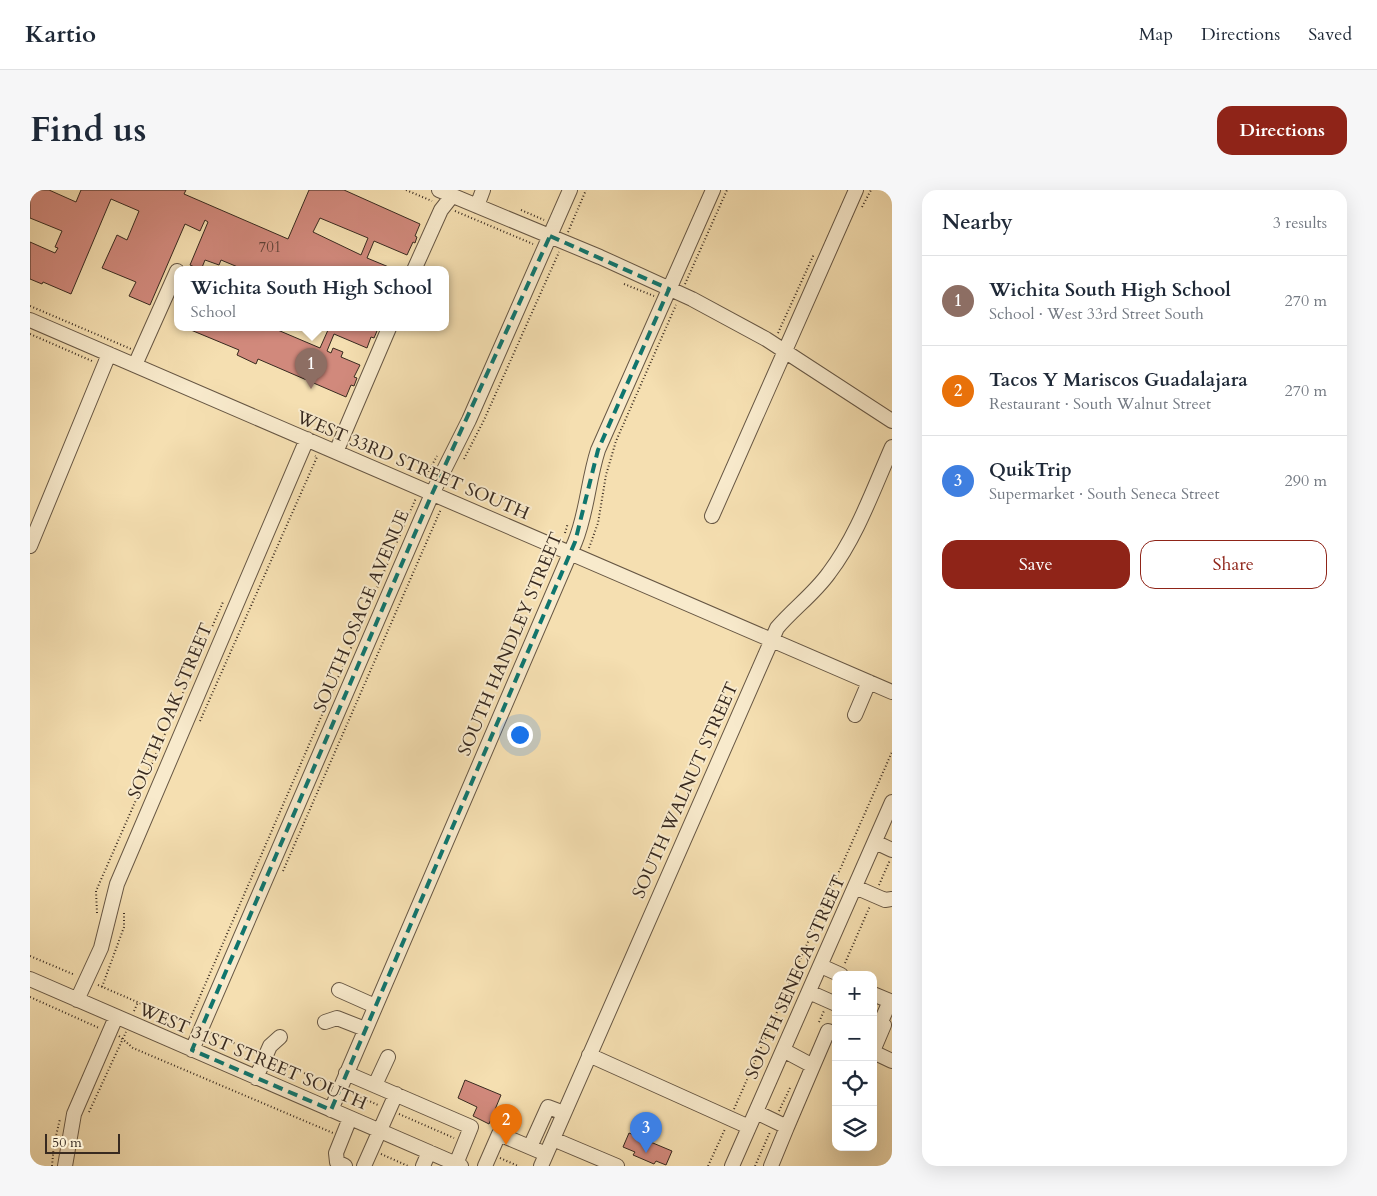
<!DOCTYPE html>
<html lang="en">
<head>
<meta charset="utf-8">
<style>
  body { margin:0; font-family:Cardo,serif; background:#f6f6f7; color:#1f2937 }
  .controls { position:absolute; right:15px; bottom:15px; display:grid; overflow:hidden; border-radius:10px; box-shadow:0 5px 20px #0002 }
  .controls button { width:45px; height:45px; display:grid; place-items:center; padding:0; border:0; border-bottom:1px solid #e0e1e3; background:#fff; color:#1f2937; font:25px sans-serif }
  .scale { position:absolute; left:15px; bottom:12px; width:75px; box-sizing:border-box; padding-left:5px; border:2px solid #382a20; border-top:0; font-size:14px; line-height:18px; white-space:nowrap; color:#382a20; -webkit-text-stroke:4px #f8eacc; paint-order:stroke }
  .you { position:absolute; left:489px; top:544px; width:18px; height:18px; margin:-12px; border:4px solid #fff; border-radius:50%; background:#1a73e8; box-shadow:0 0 0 8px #1a73e833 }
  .badge { display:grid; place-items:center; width:32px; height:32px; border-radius:50%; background:#8f2418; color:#fff; font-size:16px; font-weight:700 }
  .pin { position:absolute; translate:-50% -41px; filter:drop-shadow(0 1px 2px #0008) }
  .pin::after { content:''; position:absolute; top:26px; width:18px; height:15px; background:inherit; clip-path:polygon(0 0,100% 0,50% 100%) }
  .popup { position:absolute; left:144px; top:76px; width:275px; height:65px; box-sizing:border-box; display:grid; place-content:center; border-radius:10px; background:#fff; filter:drop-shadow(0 1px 4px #0005); font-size:16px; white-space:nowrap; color:#747a83 }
  .popup b { font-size:19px; color:#1f2937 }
  .popup::after { content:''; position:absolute; left:50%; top:100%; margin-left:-10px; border:10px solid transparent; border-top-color:#fff }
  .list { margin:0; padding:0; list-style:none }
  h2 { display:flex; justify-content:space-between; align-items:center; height:65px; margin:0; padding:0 20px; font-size:21px }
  h2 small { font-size:16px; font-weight:400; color:#747a83 }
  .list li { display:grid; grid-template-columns:32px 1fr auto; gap:15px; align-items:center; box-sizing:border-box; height:90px; padding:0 20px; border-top:1px solid #e0e1e3 }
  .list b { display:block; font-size:19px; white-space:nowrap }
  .list p { margin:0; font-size:16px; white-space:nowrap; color:#747a83 }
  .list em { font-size:16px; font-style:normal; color:#747a83 }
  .actions { display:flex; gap:10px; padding:15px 20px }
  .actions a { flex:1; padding:11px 0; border:1px solid #8f2418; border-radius:15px; text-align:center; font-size:18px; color:#8f2418 }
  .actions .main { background:#8f2418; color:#fff }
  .icon { flex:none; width:28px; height:28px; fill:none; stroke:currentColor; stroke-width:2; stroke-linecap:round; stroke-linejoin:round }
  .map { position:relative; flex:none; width:862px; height:976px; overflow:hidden; border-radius:15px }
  header { display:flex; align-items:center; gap:30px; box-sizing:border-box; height:70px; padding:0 25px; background:#fff; border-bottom:1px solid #e0e1e3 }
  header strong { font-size:24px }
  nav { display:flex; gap:28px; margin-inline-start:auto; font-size:18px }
  .intro { display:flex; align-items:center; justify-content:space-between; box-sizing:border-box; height:120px; padding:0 30px }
  h1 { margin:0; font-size:35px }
  .button { padding:12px 22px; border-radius:15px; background:#8f2418; color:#fff; font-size:18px; font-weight:700 }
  main { display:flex; gap:30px; padding:0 30px }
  aside { flex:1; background:#fff; border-radius:15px; box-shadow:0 5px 20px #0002 }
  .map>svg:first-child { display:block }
  .building { fill:#d1897c; stroke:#382a20; fill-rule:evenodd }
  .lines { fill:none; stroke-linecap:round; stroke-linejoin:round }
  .minor-casing { stroke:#675744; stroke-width:16 }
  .path { stroke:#382a20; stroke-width:2; stroke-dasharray:1 2.5; stroke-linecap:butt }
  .minor { stroke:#f8eacc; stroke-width:14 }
  .marked { fill:none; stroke:#0f766e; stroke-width:4; stroke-dasharray:10 6; stroke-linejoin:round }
  .labels { text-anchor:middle; stroke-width:4; stroke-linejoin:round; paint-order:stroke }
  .number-label { font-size:15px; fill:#5e4237 }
  .street-label { font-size:18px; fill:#382a20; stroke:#f8eacc }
</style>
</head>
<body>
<header>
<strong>Kartio</strong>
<nav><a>Map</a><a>Directions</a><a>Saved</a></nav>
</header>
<div class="intro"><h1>Find us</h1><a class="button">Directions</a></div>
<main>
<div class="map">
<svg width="862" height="976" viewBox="0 0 862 976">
  <rect width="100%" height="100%" fill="#f5dfb1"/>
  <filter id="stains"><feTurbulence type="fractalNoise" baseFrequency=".004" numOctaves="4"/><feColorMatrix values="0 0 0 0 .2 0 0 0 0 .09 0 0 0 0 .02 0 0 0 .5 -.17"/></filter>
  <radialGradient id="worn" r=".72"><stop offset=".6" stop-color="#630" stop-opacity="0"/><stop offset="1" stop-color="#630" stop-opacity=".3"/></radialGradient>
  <path class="building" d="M 0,0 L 19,0 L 46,12 L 51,0 L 156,0 L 154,4 L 258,49 L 279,0 L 314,0 L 390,34 L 385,46 L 387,47 L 385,53 L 383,52 L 377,65 L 344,51 L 337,68 L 366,80 L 215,80 L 191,70 L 189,75 L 175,70 L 171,80 L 160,75 L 178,32 L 175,30 L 170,41 L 155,34 L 120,115 L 99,106 L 106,92 L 72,78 L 87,45 L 97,50 L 109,21 L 81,9 L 41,104 L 13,92 L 12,94 L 0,89 L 0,52 L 25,63 L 28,58 L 25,57 L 32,41 L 0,28 ZM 290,28 L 338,48 L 331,65 L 283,42 Z
    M 156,138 L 243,138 L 290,158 L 298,140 L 291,138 L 345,138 L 344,140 L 347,141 L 344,148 L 341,147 L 337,158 L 304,144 L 297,161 L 301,163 L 303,158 L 313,162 L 311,167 L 330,175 L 324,187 L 327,188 L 324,196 L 321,195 L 316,207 L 228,169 L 226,174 L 207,165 L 209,160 Z
    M 435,890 L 471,905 L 459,934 L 443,926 L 447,917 L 428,908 Z
    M 599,943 L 642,961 L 636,975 L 626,971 L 624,974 L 603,965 L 605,962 L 593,957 Z"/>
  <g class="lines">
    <g class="minor-casing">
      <path id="minor" d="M 409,0 L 570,67 L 662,109 L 736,149 L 862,231
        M 447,16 L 453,0
        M 384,80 L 411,20 L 422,6
        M 0,130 L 862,502
        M 105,175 L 147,81
        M 306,262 L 359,138
        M 682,326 L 826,0
        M 0,356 L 79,164
        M 825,525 L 839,492
        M 845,652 L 862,660
        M 825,697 L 855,710 L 862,709
        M 791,776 L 811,785
        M 0,789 L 431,976
        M 309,800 L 345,816
        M 779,802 L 806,814
        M 843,804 L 860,811 L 850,834
        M 47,810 L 71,758 L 87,694 L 277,249
        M 295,832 L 307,828 L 335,839
        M 162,860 L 402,304 L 439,230 L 540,0
        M 843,861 L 854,835
        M 843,862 L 862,871
        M 559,865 L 719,937
        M 783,876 L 798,841 L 806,844
        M 316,883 L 441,937 L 426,974
        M 226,888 L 240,856 L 250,847
        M 345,895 L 358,867
        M 301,920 L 545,352 C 557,323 558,291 568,260 L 683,0
        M 726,922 L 757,937 L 783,876 L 753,860
        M 523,949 L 587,976
        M 500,957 L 518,917 L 534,923
        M 35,976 L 44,924 L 86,827
        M 315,976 L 307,972 L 306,963 L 320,928
        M 334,976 L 366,904
        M 393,976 L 399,962
        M 455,976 L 469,944 L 516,964
        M 511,976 L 747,438 C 763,419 784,404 799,383 C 827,346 843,300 862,257
        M 702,976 L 862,612
        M 741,976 L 757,937"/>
    </g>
    <path class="path" d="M 376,0 L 402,11
      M 832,17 L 841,0
      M 491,20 L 514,30
      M 425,21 L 503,54
      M 538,42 L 556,0
      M 594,94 L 624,106
      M 655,94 L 697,0
      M 0,116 L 101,159
      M 748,143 L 784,64
      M 0,144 L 62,171
      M 434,269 L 454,230 L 529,62
      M 395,288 L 407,266
      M 535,343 L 538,333
      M 559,358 L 568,333 L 576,285 L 586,251 L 646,115
      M 170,531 L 287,267 L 285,266
      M 253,681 L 411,319
      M 849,695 L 860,670
      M 67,723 L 66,701 L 193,412
      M 0,766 L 45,785
      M 815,773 L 840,716
      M 68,795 L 158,834
      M 72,797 L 94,737 L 94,721
      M 0,807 L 69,838
      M 104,821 L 108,812
      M 789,832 L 794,821
      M 158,834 L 386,308
      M 181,843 L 224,862
      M 89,846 L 103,858 L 303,943
      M 245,871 L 300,894
      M 321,903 L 348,915
      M 704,919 L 862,562
      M 749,921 L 760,898
      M 59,922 L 96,842
      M 369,924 L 424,948
      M 351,964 L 378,976
      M 470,968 L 488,976
      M 22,976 L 24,954 L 30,929
      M 678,976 L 695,939
      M 725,976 L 740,942"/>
    <use href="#minor" class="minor"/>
  </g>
  <path class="marked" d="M 520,46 L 639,99 L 568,260 L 545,352 L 301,920 L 162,860 L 402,304 Z"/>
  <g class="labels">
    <g class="number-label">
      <text x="240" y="62">701</text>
    </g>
    <g class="street-label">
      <text transform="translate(383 275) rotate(23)" y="6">WEST 33RD STREET SOUTH</text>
      <text transform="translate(331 421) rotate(-67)" y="6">SOUTH OSAGE AVENUE</text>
      <text transform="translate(480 454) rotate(-67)" y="6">SOUTH HANDLEY STREET</text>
      <text transform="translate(140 521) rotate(-67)" y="6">SOUTH OAK STREET</text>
      <text transform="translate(655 600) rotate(-66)" y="6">SOUTH WALNUT STREET</text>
      <text transform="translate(765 787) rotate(-66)" y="6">SOUTH SENECA STREET</text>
      <text transform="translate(223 866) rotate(23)" y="6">WEST 31ST STREET SOUTH</text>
    </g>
  </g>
  <rect width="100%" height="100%" filter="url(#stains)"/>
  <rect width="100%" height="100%" fill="url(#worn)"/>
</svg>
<div class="controls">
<button>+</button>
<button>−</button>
<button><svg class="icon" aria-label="locate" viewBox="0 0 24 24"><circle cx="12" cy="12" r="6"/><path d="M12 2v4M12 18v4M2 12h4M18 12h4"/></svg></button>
<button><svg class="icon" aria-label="layers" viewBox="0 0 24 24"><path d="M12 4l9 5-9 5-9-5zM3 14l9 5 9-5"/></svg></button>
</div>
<div class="scale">50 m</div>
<div class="you"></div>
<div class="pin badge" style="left:281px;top:199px;background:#8d6e63">1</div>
<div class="popup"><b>Wichita South High School</b>School</div>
<div class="pin badge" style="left:476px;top:955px;background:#e8710a">2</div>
<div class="pin badge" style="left:616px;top:963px;background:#3f7fe0">3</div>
</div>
<aside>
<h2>Nearby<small>3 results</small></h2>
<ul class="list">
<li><span class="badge" style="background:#8d6e63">1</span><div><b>Wichita South High School</b><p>School · West 33rd Street South</p></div><em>270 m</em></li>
<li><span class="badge" style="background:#e8710a">2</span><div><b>Tacos Y Mariscos Guadalajara</b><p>Restaurant · South Walnut Street</p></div><em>270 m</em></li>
<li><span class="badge" style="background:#3f7fe0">3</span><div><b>QuikTrip</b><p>Supermarket · South Seneca Street</p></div><em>290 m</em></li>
</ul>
<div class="actions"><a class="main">Save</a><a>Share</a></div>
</aside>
</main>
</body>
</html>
